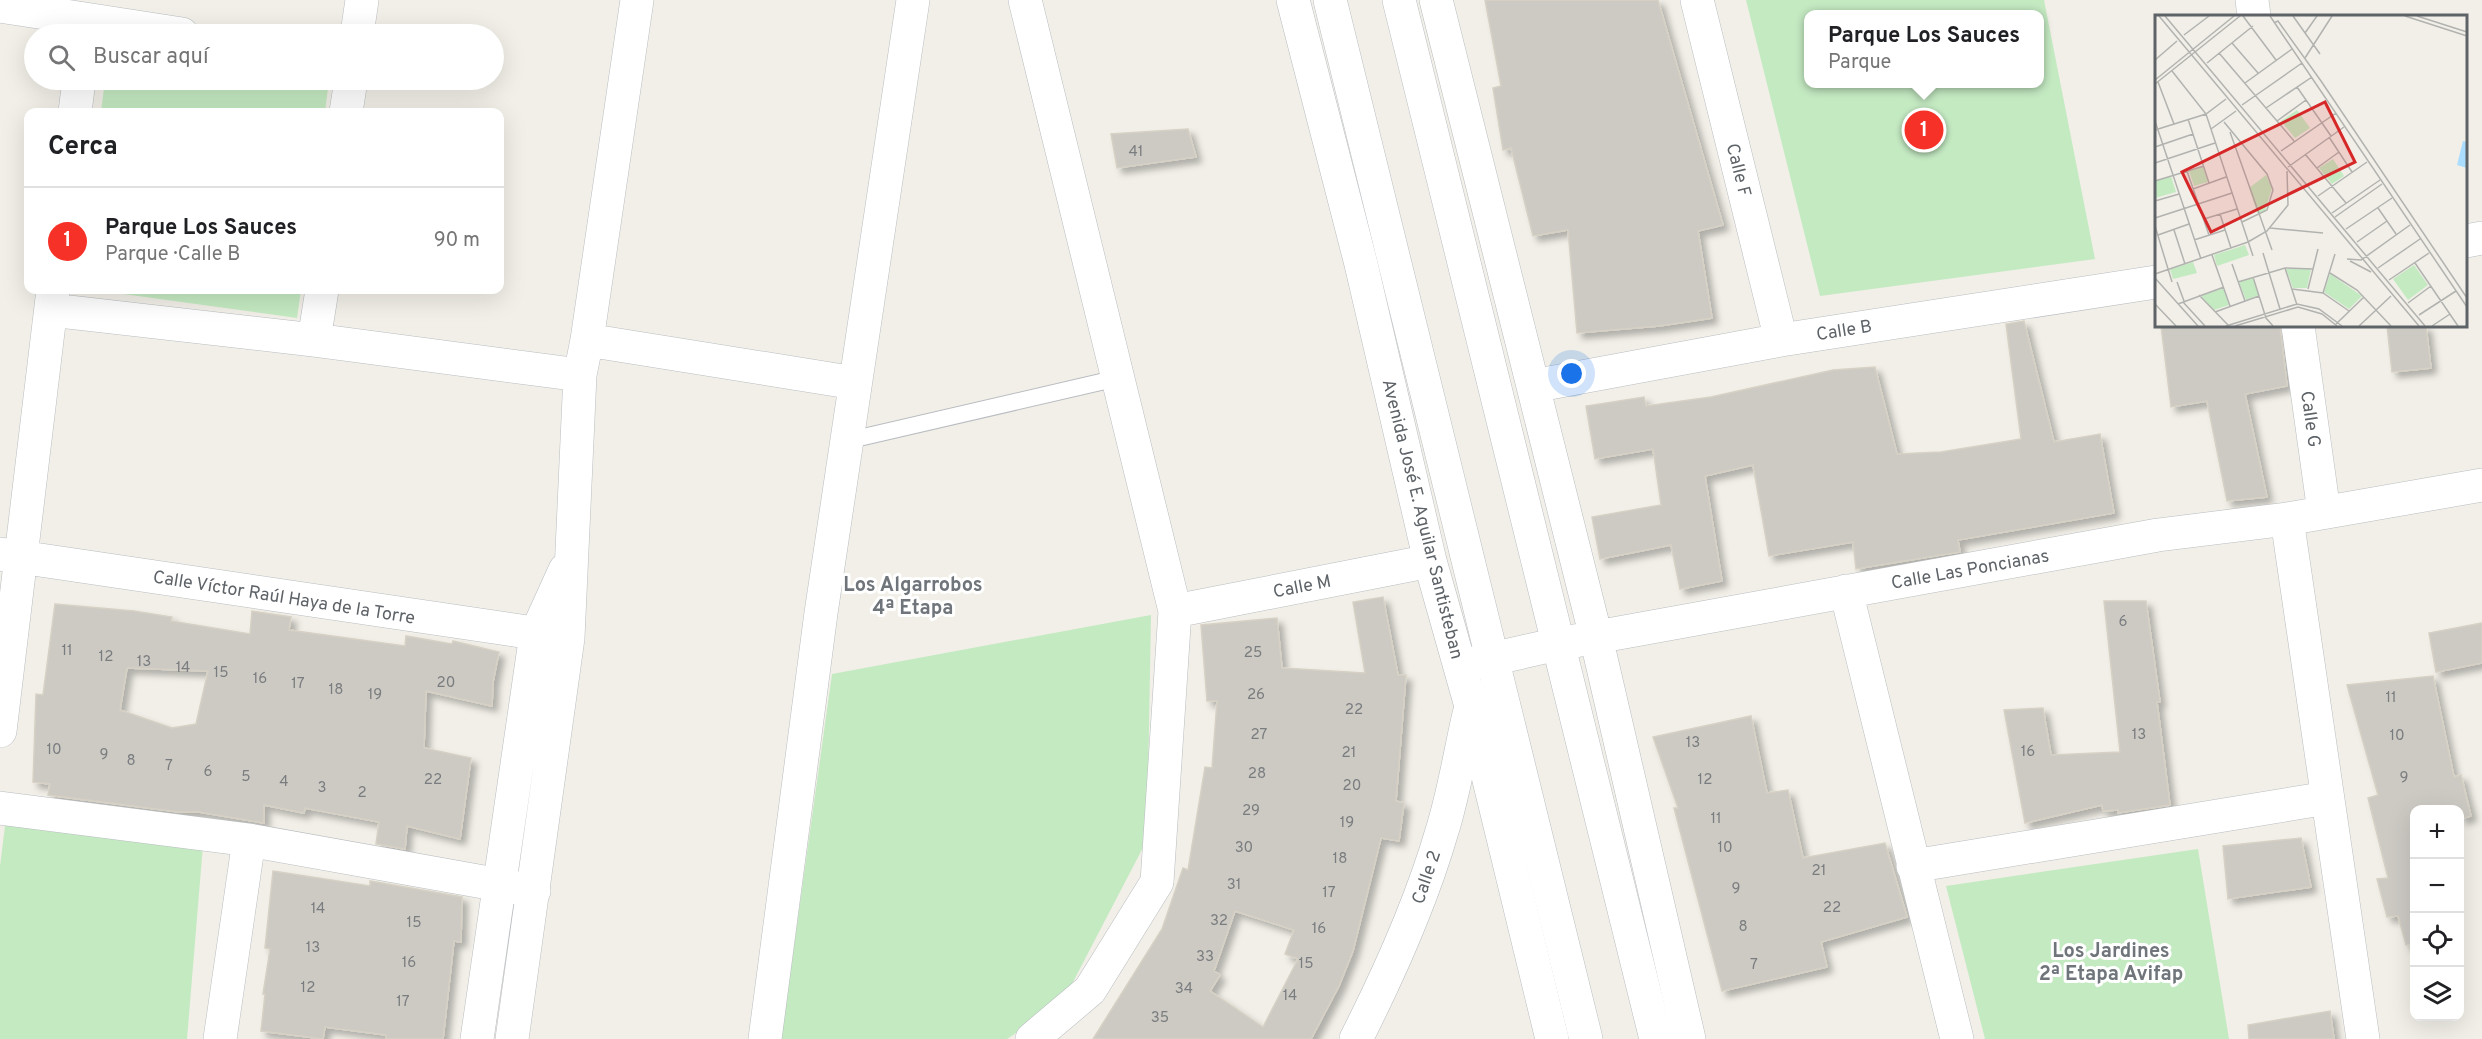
<!DOCTYPE html>
<html lang="es">
<head>
<meta charset="utf-8">
<style>
  body { margin:0; font-family:Overpass,sans-serif; background:#f6f6f6; color:#202124 }
  .controls { position:absolute; right:18px; bottom:18px; display:grid; overflow:hidden; border-radius:12px; box-shadow:0 6px 24px #0002 }
  .controls button { width:54px; height:54px; display:grid; place-items:center; padding:0; border:0; border-bottom:2px solid #e0e0e0; background:#fff; color:#202124; font:30px sans-serif }
  .you { position:absolute; left:1572px; top:374px; width:21px; height:21px; margin:-15px; border:4px solid #fff; border-radius:50%; background:#1a73e8; box-shadow:0 0 0 9px #1a73e833 }
  .badge { display:grid; place-items:center; width:39px; height:39px; border-radius:50%; background:#f63128; color:#fff; font-size:20px; font-weight:700 }
  .pin { position:absolute; translate:-50% -50%; border:3px solid #fff; box-shadow:0 2px 6px #0006 }
  .popup { position:absolute; left:1804px; top:10px; width:240px; height:78px; box-sizing:border-box; display:grid; place-content:center; border-radius:12px; background:#fff; filter:drop-shadow(0 2px 4px #0005); font-size:20px; white-space:nowrap; color:#757577 }
  .popup b { font-size:22px; color:#202124 }
  .popup::after { content:''; position:absolute; left:50%; top:100%; margin-left:-12px; border:12px solid transparent; border-top-color:#fff }
  .list { margin:0; padding:0; list-style:none }
  h2 { display:flex; justify-content:space-between; align-items:center; height:78px; margin:0; padding:0 24px; font-size:26px }
  h2 small { font-size:20px; font-weight:400; color:#757577 }
  .list li { display:grid; grid-template-columns:39px 1fr auto; gap:18px; align-items:center; box-sizing:border-box; height:108px; padding:0 24px; border-top:2px solid #e0e0e0 }
  .list b { display:block; font-size:22px; white-space:nowrap }
  .list p { margin:0; font-size:20px; white-space:nowrap; color:#757577 }
  .list em { font-size:20px; font-style:normal; color:#757577 }
  .icon { flex:none; width:33px; height:33px; fill:none; stroke:currentColor; stroke-width:2; stroke-linecap:round; stroke-linejoin:round }
  .map { position:relative; flex:none; width:2482px; height:1039px; overflow:hidden }
  .search { position:absolute; background:#fff; box-shadow:0 6px 24px #0002; left:24px; top:24px; width:480px; height:66px; display:flex; align-items:center; gap:15px; box-sizing:border-box; padding:0 21px; border-radius:33px; color:#757577; font-size:22px }
  .panel { position:absolute; background:#fff; box-shadow:0 6px 24px #0002; left:24px; top:108px; width:480px; height:186px; border-radius:12px }
  .map>svg:first-child { display:block }
  .green { fill:#c4eac2; fill-rule:evenodd }
  .building { fill:#cdcac4; stroke:#d7d1c5; stroke-width:1.5; fill-rule:evenodd; filter:url(#shadow) }
  .lines { fill:none; stroke-linecap:round; stroke-linejoin:round }
  .service-casing { stroke:#b9bdc1; stroke-width:18 }
  .minor-casing { stroke:#b9bdc1; stroke-width:34 }
  .secondary-casing { stroke:#babec3; stroke-width:34 }
  .service { stroke:#fff; stroke-width:16 }
  .minor { stroke:#fff; stroke-width:33 }
  .secondary { stroke:#fff; stroke-width:33 }
  .labels { text-anchor:middle; stroke-width:6; stroke-linejoin:round; paint-order:stroke }
  .number-label { font-size:15px; fill:#7a7d7f }
  .street-label { font-size:18px; fill:#5e6368; stroke:#fff }
  .neighbourhood-label { font-size:20px; font-weight:bold; fill:#6f757a; stroke:#fff }
  .inset-road { fill:none; stroke:#b2b3b0; stroke-width:1.5 }
  .view { fill:#d62828; fill-opacity:0.15; stroke:#d62828; stroke-width:3 }
  .inset-edge { fill:none; stroke:#5e6368; stroke-width:3 }
</style>
</head>
<body>
<div class="map">
<svg width="2482" height="1039" viewBox="0 0 2482 1039">
  <defs>
    <filter id="shadow"><feDropShadow dx="5.5" dy="5.5" stdDeviation="3" flood-color="#0004"/></filter>
  </defs>
  <rect width="100%" height="100%" fill="#f1efe7"/>
  <path class="green" d="M 1746,0 L 2044,0 L 2095,259 L 1820,296 ZM 1808,15 L 2040,15 L 2040,84 L 1808,84 Z
    M 105,80 L 329,80 L 325,112 L 101,112 Z
    M 94,290 L 301,290 L 297,318 Z
    M 1151,615 L 1147,840 L 1062,1003 L 1007,1039 L 781,1039 L 832,674 Z
    M 6,818 L 203,845 L 187,1039 L 0,1039 L 0,866 Z
    M 2198,849 L 2229,1039 L 1985,1039 L 1946,886 Z"/>
  <path class="building" d="M 1485,0 L 1658,0 L 1723,225 L 1698,231 L 1712,318 L 1659,326 L 1577,333 L 1568,230 L 1533,236 L 1511,148 L 1503,150 L 1493,88 L 1501,86 Z
    M 1188,129 L 1196,157 L 1117,168 L 1111,134 Z
    M 2024,321 L 2054,442 L 2100,434 L 2114,513 L 1958,540 L 1960,552 L 1856,569 L 1853,542 L 1769,556 L 1753,465 L 1705,476 L 1722,581 L 1680,589 L 1671,545 L 1600,559 L 1592,517 L 1661,505 L 1653,449 L 1595,459 L 1586,406 L 1644,397 L 1646,406 L 1711,397 L 1833,370 L 1875,367 L 1897,454 L 1941,452 L 2021,439 L 2006,324 Z
    M 2161,326 L 2280,326 L 2287,386 L 2245,394 L 2267,497 L 2227,501 L 2207,401 L 2171,407 Z
    M 2387,326 L 2426,326 L 2431,368 L 2392,372 Z
    M 1383,597 L 1398,675 L 1406,675 L 1396,801 L 1404,803 L 1399,841 L 1381,838 L 1353,951 L 1339,986 L 1311,1039 L 1093,1039 L 1162,929 L 1183,868 L 1188,870 L 1205,767 L 1212,768 L 1217,701 L 1207,701 L 1201,625 L 1277,618 L 1282,668 L 1365,673 L 1353,602 ZM 1235,911 L 1294,930 L 1285,954 L 1298,959 L 1263,1027 L 1210,991 L 1220,975 L 1214,971 Z
    M 2104,601 L 2146,601 L 2160,702 L 2157,702 L 2170,805 L 2118,813 L 2118,810 L 2103,811 L 2102,805 L 2025,823 L 2004,710 L 2043,708 L 2051,755 L 2120,752 Z
    M 55,604 L 134,611 L 172,617 L 171,621 L 250,634 L 252,611 L 291,617 L 289,630 L 405,646 L 406,636 L 452,644 L 453,641 L 499,652 L 493,682 L 492,706 L 426,691 L 424,748 L 471,758 L 460,839 L 407,826 L 405,849 L 376,844 L 379,822 L 305,808 L 304,813 L 264,805 L 264,823 L 199,812 L 179,812 L 48,795 L 50,784 L 33,782 L 36,694 L 43,695 ZM 127,668 L 208,671 L 196,724 L 172,728 L 120,710 Z
    M 2482,623 L 2482,663 L 2436,672 L 2429,633 Z
    M 2433,676 L 2454,777 L 2461,775 L 2471,816 L 2460,819 L 2460,810 L 2415,810 L 2415,944 L 2406,945 L 2398,916 L 2387,917 L 2377,879 L 2388,878 L 2368,798 L 2378,795 L 2347,685 Z
    M 1751,716 L 1767,793 L 1788,790 L 1803,858 L 1885,843 L 1907,917 L 1821,942 L 1827,967 L 1722,991 L 1674,808 L 1678,808 L 1653,737 Z
    M 2301,838 L 2311,887 L 2228,899 L 2223,846 Z
    M 273,871 L 370,886 L 370,881 L 462,897 L 461,942 L 454,941 L 443,1039 L 386,1039 L 386,1035 L 325,1027 L 323,1039 L 261,1031 L 265,994 L 263,994 L 270,949 L 265,948 Z
    M 2330,1011 L 2334,1039 L 2249,1039 L 2248,1025 Z"/>
  <g class="lines">
    <g class="service-casing">
      <path id="service" d="M 846,441 L 1118,378"/>
    </g>
    <g class="minor-casing">
      <path id="minor" d="M 1025,0 L 1175,611 L 1157,882 L 1090,990 L 1032,1039
        M 1293,0 L 1361,264 L 1430,561 L 1471,706 L 1552,1039
        M 1436,0 L 1596,637 L 1689,1039
        M 1697,0 L 1781,340
        M 2252,0 L 2254,16
        M 0,6 L 182,34
        M 357,34 L 362,0
        M 75,112 L 79,80
        M 346,112 L 351,80
        M 2466,241 L 2482,238
        M 51,310 L 314,340 L 580,375
        M 2298,326 L 2324,512
        M 314,340 L 322,290
        M 587,340 L 855,383
        M 1533,386 L 1781,340 L 2156,282
        M 2287,519 L 2363,1039
        M 0,554 L 568,638
        M 1846,591 L 1957,1039
        M 1175,611 L 1430,561
        M 1465,665 L 1558,644 L 2158,535 L 2287,519 L 2482,485
        M 0,731 L 53,290
        M 0,808 L 249,840 L 534,891
        M 1913,866 L 2327,798
        M 220,1039 L 249,840
        M 477,1039 L 536,634 L 565,570
        M 512,1039 L 568,638 L 580,375 L 587,340 L 637,0
        M 765,1039 L 821,613 L 913,0
        M 1356,1039 C 1390,972 1421,903 1442,831 C 1454,793 1460,753 1469,714"/>
    </g>
    <g class="secondary-casing">
      <path id="secondary" d="M 1330,0 L 1586,1039
        M 1399,0 L 1656,1039"/>
    </g>
    <use href="#service" class="service"/>
    <use href="#minor" class="minor"/>
    <use href="#secondary" class="secondary"/>
  </g>
  <g class="labels">
    <g class="number-label">
      <text x="1136" y="156">41</text>
      <text x="2123" y="626">6</text>
      <text x="67" y="655">11</text>
      <text x="1253" y="657">25</text>
      <text x="106" y="661">12</text>
      <text x="144" y="666">13</text>
      <text x="183" y="672">14</text>
      <text x="221" y="677">15</text>
      <text x="260" y="683">16</text>
      <text x="446" y="687">20</text>
      <text x="298" y="688">17</text>
      <text x="336" y="694">18</text>
      <text x="375" y="699">19</text>
      <text x="1256" y="699">26</text>
      <text x="2391" y="702">11</text>
      <text x="1354" y="714">22</text>
      <text x="1259" y="739">27</text>
      <text x="2139" y="739">13</text>
      <text x="2397" y="740">10</text>
      <text x="1693" y="747">13</text>
      <text x="54" y="754">10</text>
      <text x="2028" y="756">16</text>
      <text x="1349" y="757">21</text>
      <text x="104" y="759">9</text>
      <text x="131" y="765">8</text>
      <text x="169" y="770">7</text>
      <text x="208" y="776">6</text>
      <text x="1257" y="778">28</text>
      <text x="246" y="781">5</text>
      <text x="2404" y="782">9</text>
      <text x="433" y="784">22</text>
      <text x="1705" y="784">12</text>
      <text x="284" y="786">4</text>
      <text x="1352" y="790">20</text>
      <text x="322" y="792">3</text>
      <text x="362" y="797">2</text>
      <text x="1251" y="815">29</text>
      <text x="1716" y="823">11</text>
      <text x="1347" y="827">19</text>
      <text x="1244" y="852">30</text>
      <text x="1725" y="852">10</text>
      <text x="1340" y="863">18</text>
      <text x="1819" y="875">21</text>
      <text x="1234" y="889">31</text>
      <text x="1736" y="893">9</text>
      <text x="1329" y="897">17</text>
      <text x="1832" y="912">22</text>
      <text x="318" y="913">14</text>
      <text x="1219" y="925">32</text>
      <text x="414" y="927">15</text>
      <text x="1743" y="931">8</text>
      <text x="1319" y="933">16</text>
      <text x="313" y="952">13</text>
      <text x="1205" y="961">33</text>
      <text x="409" y="967">16</text>
      <text x="1306" y="968">15</text>
      <text x="1754" y="969">7</text>
      <text x="308" y="992">12</text>
      <text x="1184" y="993">34</text>
      <text x="1290" y="1000">14</text>
      <text x="403" y="1006">17</text>
      <text x="1160" y="1022">35</text>
    </g>
    <g class="street-label">
      <text transform="translate(1739 170) rotate(76)" y="6">Calle F</text>
      <text transform="translate(1844 330) rotate(-9)" y="6">Calle B</text>
      <text transform="translate(2311 419) rotate(82)" y="6">Calle G</text>
      <text transform="translate(1423 519) rotate(76)" y="6">Avenida José E. Aguilar Santisteban</text>
      <text transform="translate(1970 569) rotate(-10)" y="6">Calle Las Poncianas</text>
      <text transform="translate(1302 586) rotate(-11)" y="6">Calle M</text>
      <text transform="translate(284 597) rotate(9)" y="6">Calle Víctor Raúl Haya de la Torre</text>
      <text transform="translate(1426 877) rotate(-71)" y="6">Calle 2</text>
    </g>
    <g class="neighbourhood-label">
      <text x="913" y="591">Los Algarrobos<tspan x="913" dy="23">4ª Etapa</tspan></text>
      <text x="2111" y="957">Los Jardines<tspan x="2111" dy="23">2ª Etapa Avifap</tspan></text>
    </g>
  </g>
  <g transform="translate(2155 15)">
    <rect width="312" height="312" fill="#f1efe7"/>
    <path d="M 142,95 L 155,113 L 140,123 L 126,106 ZM 178,144 L 189,161 L 177,169 L 164,153 ZM 48,152 L 53,167 L 39,171 L 34,156 ZM 111,160 L 117,173 L 110,196 L 103,200 L 94,173 ZM 16,161 L 21,177 L 0,183 L 0,166 ZM 90,230 L 94,240 L 62,251 L 59,240 ZM 38,247 L 42,258 L 18,264 L 15,254 ZM 259,250 L 273,270 L 253,285 L 238,264 ZM 131,254 L 156,254 L 152,273 L 138,273 ZM 175,259 L 207,281 L 194,294 L 169,277 ZM 98,263 L 104,280 L 91,285 L 84,267 ZM 68,273 L 74,290 L 59,295 L 46,281 Z" fill="#c4eac2"/>
    <path d="M 308,126 L 312,127 L 312,153 L 302,150 Z" fill="#adf"/>
    <path class="inset-road" d="M 4,1 L 264,311M 10,1 L 270,311M 88,1 L 121,45M 115,1 L 312,292M 138,1 L 165,39M 250,1 L 312,21M 262,1 L 312,17M 119,8 L 123,6 L 166,66 L 312,283M 150,18 L 162,1M 29,20 L 54,1M 77,28 L 103,58M 64,38 L 139,126M 150,43 L 177,1M 0,45 L 22,26M 52,48 L 98,11M 17,56 L 51,99 L 98,241M 0,65 L 79,1M 3,67 L 19,109M 90,68 L 137,34M 0,69 L 85,1M 142,72 L 176,121M 87,90 L 147,48M 111,93 L 157,62M 33,104 L 54,168M 0,106 L 46,244M 122,106 L 151,85M 69,107 L 112,159 L 118,175 L 112,195 L 87,207M 56,114 L 81,96M 0,115 L 51,99 L 71,84M 75,117 L 117,235M 174,122 L 197,157M 0,132 L 38,119M 126,136 L 181,98M 150,139 L 191,188M 0,148 L 60,128M 133,152 L 189,112M 162,153 L 184,137M 32,156 L 54,220M 0,166 L 49,151M 38,174 L 71,162M 163,181 L 212,147M 0,186 L 24,179M 223,193 L 241,219M 177,198 L 225,165M 65,199 L 76,233M 180,202 L 227,169M 0,203 L 77,178M 49,204 L 82,194M 0,211 L 17,267M 115,213 L 168,218M 191,214 L 237,183M 19,215 L 30,249M 3,220 L 34,209M 39,225 L 70,215M 202,227 L 232,206M 108,238 L 125,294M 57,240 L 75,291M 192,244 L 206,245 L 255,210M 195,246 L 216,257M 260,248 L 303,311M 77,249 L 90,286M 130,253 L 142,290M 223,253 L 265,224M 175,258 L 202,275 L 236,311M 0,259 L 93,227 L 112,216 L 133,190 L 132,156M 98,262 L 111,303 L 118,311M 0,263 L 43,311M 234,265 L 274,238M 22,267 L 29,286M 83,267 L 130,253 L 158,254M 137,274 L 168,278 L 194,296M 153,274 L 163,234M 168,278 L 180,239M 44,280 L 73,310M 28,287 L 50,311M 253,288 L 276,271M 0,289 L 21,311M 23,289 L 69,272M 60,297 L 104,281M 264,300 L 301,276M 181,309 L 209,282M 71,311 L 142,289 L 164,294 L 187,311M 80,311 L 143,292 L 167,299 L 182,311M 204,311 L 236,281M 277,311 L 295,299"/>
    <path class="view" d="M 170,87 L 200,147 L 56,217 L 27,157 Z"/>
    <rect width="312" height="312" class="inset-edge"/>
  </g>
</svg>
<div class="controls">
<button>+</button>
<button>−</button>
<button><svg class="icon" aria-label="locate" viewBox="0 0 24 24"><circle cx="12" cy="12" r="6"/><path d="M12 2v4M12 18v4M2 12h4M18 12h4"/></svg></button>
<button><svg class="icon" aria-label="layers" viewBox="0 0 24 24"><path d="M12 4l9 5-9 5-9-5zM3 14l9 5 9-5"/></svg></button>
</div>
<div class="you"></div>
<div class="pin badge" style="left:1924px;top:130px">1</div>
<div class="popup"><b>Parque Los Sauces</b>Parque</div>
<div class="search"><svg class="icon" aria-label="search" viewBox="0 0 24 24"><circle cx="10" cy="10" r="6"/><path d="M15 15l6 6"/></svg>Buscar aquí</div>
<section class="panel">
<h2>Cerca<small></small></h2>
<ul class="list">
<li><span class="badge">1</span><div><b>Parque Los Sauces</b><p>Parque · Calle B</p></div><em>90 m</em></li>
</ul>
</section>
</div>
</body>
</html>
